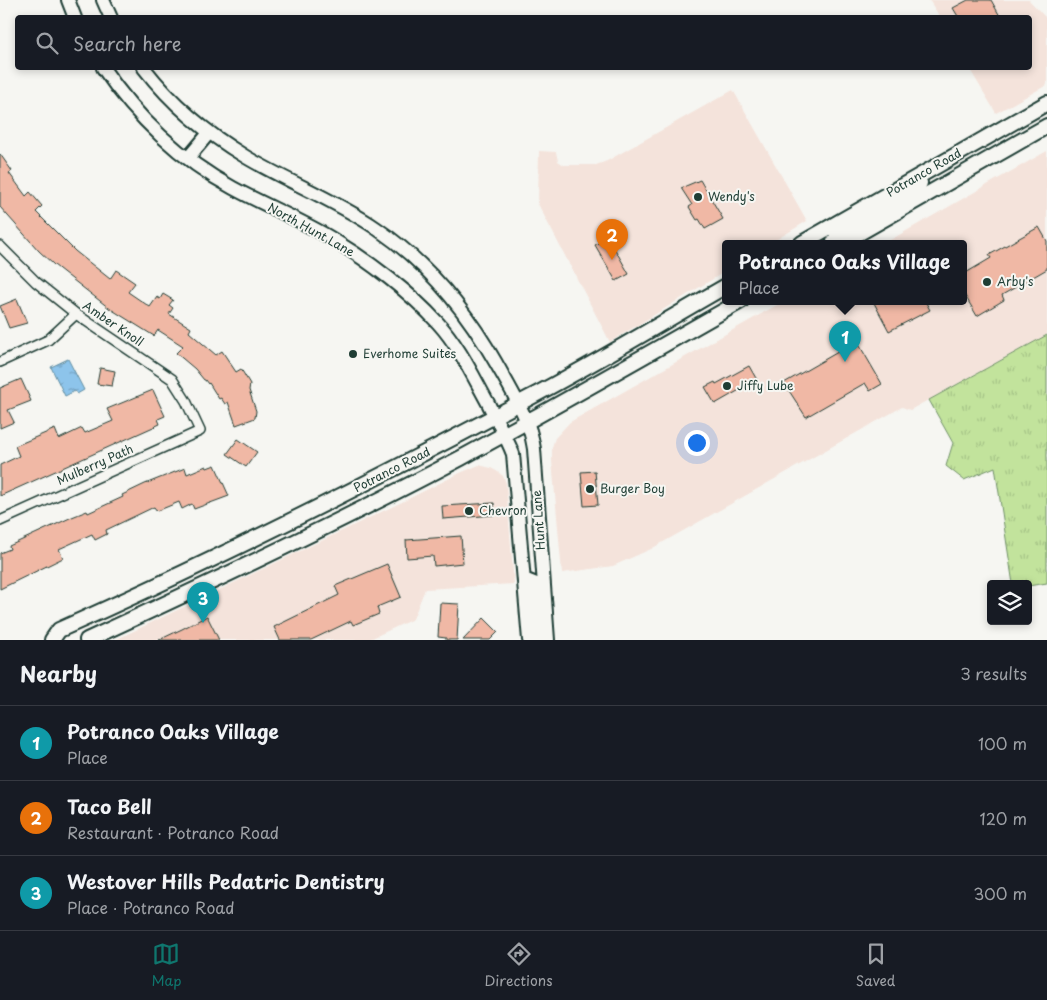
<!DOCTYPE html>
<html lang="en">
<head>
<meta charset="utf-8">
<style>
  body { margin:0; font-family:"Playpen Sans",sans-serif; background:#20242c; color:#f1f3f6 }
  .controls { position:absolute; right:15px; bottom:15px; display:grid; overflow:hidden; border-radius:5px; box-shadow:0 2px 8px #0003 }
  .controls button { width:45px; height:45px; display:grid; place-items:center; padding:0; border:0; border-bottom:1px solid #363941; background:#171b24; color:#f1f3f6; font:25px sans-serif }
  .you { position:absolute; left:696px; top:442px; width:18px; height:18px; margin:-12px; border:4px solid #fff; border-radius:50%; background:#1a73e8; box-shadow:0 0 0 8px #1a73e833 }
  .badge { display:grid; place-items:center; width:32px; height:32px; border-radius:50%; background:#0f766e; color:#fff; font-size:16px; font-weight:700 }
  .pin { position:absolute; translate:-50% -41px; filter:drop-shadow(0 1px 2px #0008) }
  .pin::after { content:''; position:absolute; top:26px; width:18px; height:15px; background:inherit; clip-path:polygon(0 0,100% 0,50% 100%) }
  .popup { position:absolute; left:722px; top:240px; width:245px; height:65px; box-sizing:border-box; display:grid; place-content:center; border-radius:5px; background:#171b24; filter:drop-shadow(0 1px 4px #0005); font-size:16px; white-space:nowrap; color:#9ea1a6 }
  .popup b { font-size:19px; color:#f1f3f6 }
  .popup::after { content:''; position:absolute; left:50%; top:100%; margin-left:-10px; border:10px solid transparent; border-top-color:#171b24 }
  .list { margin:0; padding:0; list-style:none }
  h2 { display:flex; justify-content:space-between; align-items:center; height:65px; margin:0; padding:0 20px; font-size:21px }
  h2 small { font-size:16px; font-weight:400; color:#9ea1a6 }
  .list li { display:grid; grid-template-columns:32px 1fr auto; gap:15px; align-items:center; box-sizing:border-box; height:75px; padding:0 20px; border-top:1px solid #363941 }
  .list b { display:block; font-size:19px; white-space:nowrap }
  .list p { margin:0; font-size:16px; white-space:nowrap; color:#9ea1a6 }
  .list em { font-size:16px; font-style:normal; color:#9ea1a6 }
  .icon { flex:none; width:28px; height:28px; fill:none; stroke:currentColor; stroke-width:2; stroke-linecap:round; stroke-linejoin:round }
  .map { position:relative; flex:none; width:1047px; height:640px; overflow:hidden }
  .search { position:absolute; background:#171b24; box-shadow:0 2px 8px #0003; left:15px; right:15px; top:15px; height:55px; display:flex; align-items:center; gap:12px; box-sizing:border-box; padding:0 18px; border-radius:5px; color:#9ea1a6; font-size:19px }
  .sheet { height:290px; background:#171b24 }
  nav { display:flex; justify-content:space-around; align-items:center; box-sizing:border-box; height:70px; border-top:1px solid #363941; background:#171b24; font-size:14px; color:#9ea1a6 }
  nav a { display:grid; justify-items:center; gap:2px }
  nav .on { color:#0f766e }
  .map>svg:first-child { display:block }
  .built { fill:#f4e3db }
  .grass { fill:url(#grass-tufts); stroke:#709068 }
  .water { fill:url(#water-ripples); stroke:#618ea2 }
  .building { fill:#f0b8a5; stroke:#1f3d34 }
  .lines { fill:none; stroke-linecap:round; stroke-linejoin:round }
  .street-casing { stroke:#1f3d34; stroke-width:12 }
  .secondary-casing { stroke:#1f3d34; stroke-width:16 }
  .primary-casing { stroke:#1f3d34; stroke-width:18 }
  .street { stroke:#f6f6f2; stroke-width:9 }
  .secondary { stroke:#f6f6f2; stroke-width:12 }
  .primary { stroke:#f6f6f2; stroke-width:14 }
  .poi-dot { fill:#1f3d34; stroke:#f6f6f2; stroke-width:2 }
  .labels { text-anchor:middle; stroke-width:4; stroke-linejoin:round; paint-order:stroke }
  .street-label { font-size:12px; fill:#1f3d34; stroke:#f6f6f2 }
  .poi-label { font-size:12px; fill:#1f3d34; stroke:#f6f6f2; text-anchor:start }
</style>
</head>
<body>
<div class="map">
<svg width="1047" height="640" viewBox="0 0 1047 640">
  <defs>
    <pattern id="grass-tufts" width="24" height="20" patternUnits="userSpaceOnUse" patternTransform="scale(1.25)"><rect width="24" height="20" fill="#c2e39c"/><path d="M3 7l-1-3M5 7V3M7 7l1-3M15 17l-1-3M17 17v-4M19 17l1-3" fill="none" stroke="#a6c487"/></pattern>
    <pattern id="water-ripples" width="26" height="14" patternUnits="userSpaceOnUse" patternTransform="scale(1.25)"><rect width="26" height="14" fill="#8dc4eb"/><path d="M2 4q2-2 4 0t4 0M15 11q2-2 4 0t4 0" fill="none" stroke="#73a0bf"/></pattern>
  </defs>
  <rect width="100%" height="100%" fill="#f6f6f2"/>
  <filter id="ink" filterUnits="userSpaceOnUse"><feTurbulence type="fractalNoise" baseFrequency=".02" numOctaves="2"/><feDisplacementMap in="SourceGraphic" scale="10" xChannelSelector="R" yChannelSelector="G"/><feConvolveMatrix kernelMatrix="1 2 1 2 8 2 1 2 1" color-interpolation-filters="sRGB"/></filter>
  <g filter="url(#ink)">
    <path class="built" d="M 929,0 L 1029,0 L 1047,19 L 1047,85 L 996,113 L 969,68 L 1030,68 L 1030,18 L 940,17 Z
      M 733,90 L 807,221 L 771,243 L 726,243 L 726,271 L 610,342 L 538,204 L 539,151 L 556,152 L 558,161 L 564,165 L 596,165 L 607,161 Z
      M 1047,151 L 1047,335 L 910,410 L 902,407 L 651,549 L 613,566 L 562,573 L 552,461 L 552,447 L 555,438 L 570,422 L 784,301 L 964,301 L 964,243 L 885,243 Z
      M 479,465 L 491,468 L 498,472 L 503,476 L 506,483 L 514,584 L 425,589 L 413,619 L 368,640 L 115,640 L 400,503 L 460,473 Z"/>
    <path class="grass" d="M 1047,335 L 1047,583 L 1028,586 L 1028,584 L 1013,584 L 995,467 L 964,480 L 946,466 L 953,443 L 929,400 Z"/>
    <path class="water" d="M 68,359 L 84,390 L 77,394 L 75,391 L 65,396 L 51,367 Z"/>
    <path class="building" d="M 968,0 L 991,0 L 1001,18 L 959,18 L 953,8 Z
      M 0,154 L 12,171 L 9,173 L 26,196 L 30,192 L 42,206 L 36,212 L 75,251 L 110,279 L 116,270 L 135,283 L 128,292 L 150,307 L 157,297 L 160,299 L 163,294 L 173,300 L 169,305 L 173,308 L 169,314 L 191,328 L 189,332 L 216,355 L 222,351 L 236,372 L 241,369 L 250,384 L 249,390 L 256,411 L 255,418 L 236,425 L 228,402 L 225,404 L 221,398 L 219,399 L 209,383 L 208,384 L 205,380 L 204,380 L 195,369 L 176,353 L 183,346 L 158,330 L 154,336 L 109,308 L 54,265 L 39,251 L 0,207 Z
      M 700,180 L 723,219 L 705,229 L 699,219 L 697,220 L 689,207 L 692,205 L 681,188 Z
      M 1039,227 L 1047,241 L 1047,269 L 1002,295 L 1004,300 L 977,316 L 964,294 L 964,274 L 991,258 L 989,255 Z
      M 608,237 L 629,274 L 616,281 L 595,245 Z
      M 17,299 L 27,323 L 9,328 L 0,306 Z
      M 873,301 L 925,301 L 930,310 L 889,331 Z
      M 857,341 L 882,384 L 870,391 L 865,383 L 806,417 L 784,383 Z
      M 749,366 L 757,380 L 715,404 L 705,387 L 715,382 L 716,384 Z
      M 100,368 L 115,371 L 112,386 L 97,384 Z
      M 21,379 L 31,401 L 8,410 L 14,422 L 0,428 L 0,388 Z
      M 153,390 L 165,416 L 158,419 L 160,424 L 0,496 L 0,465 L 19,456 L 15,446 L 55,429 L 59,439 L 82,428 L 85,433 L 113,421 L 107,409 Z
      M 238,439 L 257,452 L 246,467 L 227,454 Z
      M 215,465 L 229,496 L 194,509 L 192,504 L 182,509 L 179,502 L 157,511 L 154,507 L 106,530 L 107,534 L 95,540 L 92,534 L 59,549 L 63,558 L 0,589 L 0,553 L 10,549 L 9,546 L 72,517 L 87,511 L 88,513 L 123,497 L 122,495 L 145,484 L 185,468 L 187,474 L 206,466 L 207,468 Z
      M 595,471 L 598,505 L 584,506 L 581,472 Z
      M 494,503 L 495,515 L 443,519 L 442,506 Z
      M 461,536 L 463,563 L 434,566 L 433,556 L 407,558 L 406,540 Z
      M 387,564 L 401,597 L 377,607 L 379,614 L 353,625 L 351,621 L 311,640 L 280,640 L 274,627 L 339,595 L 335,586 Z
      M 440,603 L 459,604 L 457,640 L 446,640 L 446,638 L 438,637 Z
      M 207,616 L 219,640 L 159,640 L 182,629 Z
      M 484,618 L 498,632 L 490,640 L 463,640 Z"/>
    <g class="lines">
      <g class="street-casing">
        <path id="street" d="M 0,246 L 36,282 L 76,314 L 172,379 L 186,401 L 200,431 L 0,521
          M 0,362 L 48,340 L 76,314"/>
      </g>
      <g class="secondary-casing">
        <path id="secondary" d="M 68,0 L 75,18
          M 103,0 L 111,18
          M 103,68 C 136,117 181,160 233,188 C 266,206 302,220 334,240 C 369,261 411,293 438,323 C 459,346 473,376 488,403 C 496,420 506,436 513,454 L 529,640
          M 144,68 C 172,104 206,133 246,157 C 288,182 335,200 376,228 C 426,262 466,310 496,363 C 506,381 525,412 530,431 C 532,437 533,443 534,449 L 548,640
          M 188,158 L 209,133
          M 524,579 L 534,583 L 539,640"/>
      </g>
      <g class="primary-casing">
        <path id="primary" d="M 834,242 L 838,236 L 906,195 L 920,183
          M 802,243 L 1047,103
          M 842,243 L 1047,126
          M 52,640 L 59,630 C 219,559 375,480 529,398 C 596,363 661,323 726,286
          M 87,640 C 213,582 338,523 461,458 C 555,407 648,354 741,301"/>
      </g>
      <use href="#street" class="street"/>
      <use href="#secondary" class="secondary"/>
      <use href="#primary" class="primary"/>
    </g>
  </g>
  <g class="poi-dot">
    <circle cx="698" cy="197" r="5"/>
    <circle cx="987" cy="282" r="5"/>
    <circle cx="353" cy="354" r="5"/>
    <circle cx="727" cy="386" r="5"/>
    <circle cx="590" cy="489" r="5"/>
    <circle cx="469" cy="511" r="5"/>
  </g>
  <g class="labels">
    <g class="street-label">
      <text transform="translate(924 173) rotate(-30)" y="4">Potranco Road</text>
      <text transform="translate(311 230) rotate(29)" y="4">North Hunt Lane</text>
      <text transform="translate(113 324) rotate(34)" y="4">Amber Knoll</text>
      <text transform="translate(95 465) rotate(-24)" y="4">Mulberry Path</text>
      <text transform="translate(392 470) rotate(-27)" y="4">Potranco Road</text>
      <text transform="translate(539 520) rotate(-94)" y="4">Hunt Lane</text>
    </g>
    <g class="poi-label">
      <text x="708" y="201">Wendy's</text>
      <text x="997" y="286">Arby's</text>
      <text x="363" y="358">Everhome Suites</text>
      <text x="737" y="390">Jiffy Lube</text>
      <text x="600" y="493">Burger Boy</text>
      <text x="479" y="515">Chevron</text>
    </g>
  </g>
</svg>
<div class="controls">
<button><svg class="icon" aria-label="layers" viewBox="0 0 24 24"><path d="M12 4l9 5-9 5-9-5zM3 14l9 5 9-5"/></svg></button>
</div>
<div class="you"></div>
<div class="pin badge" style="left:845px;top:362px;background:#0f9aa8">1</div>
<div class="popup"><b>Potranco Oaks Village</b>Place</div>
<div class="pin badge" style="left:612px;top:260px;background:#e8710a">2</div>
<div class="pin badge" style="left:203px;top:623px;background:#0f9aa8">3</div>
<div class="search"><svg class="icon" aria-label="search" viewBox="0 0 24 24"><circle cx="10" cy="10" r="6"/><path d="M15 15l6 6"/></svg>Search here</div>
</div>
<section class="sheet">
<h2>Nearby<small>3 results</small></h2>
<ul class="list">
<li><span class="badge" style="background:#0f9aa8">1</span><div><b>Potranco Oaks Village</b><p>Place</p></div><em>100 m</em></li>
<li><span class="badge" style="background:#e8710a">2</span><div><b>Taco Bell</b><p>Restaurant · Potranco Road</p></div><em>120 m</em></li>
<li><span class="badge" style="background:#0f9aa8">3</span><div><b>Westover Hills Pedatric Dentistry</b><p>Place · Potranco Road</p></div><em>300 m</em></li>
</ul>
</section>
<nav>
<a class="on"><svg class="icon" aria-label="map" viewBox="0 0 24 24"><path d="M3 6l6-2 6 2 6-2v14l-6 2-6-2-6 2zM9 4v14M15 6v14"/></svg>Map</a>
<a><svg class="icon" aria-label="directions" viewBox="0 0 24 24"><path d="M12 3l9 9-9 9-9-9zM9 14v-3h6M13 9l2 2-2 2"/></svg>Directions</a>
<a><svg class="icon" aria-label="saved" viewBox="0 0 24 24"><path d="M7 4h10v16l-5-4-5 4z"/></svg>Saved</a>
</nav>
</body>
</html>
